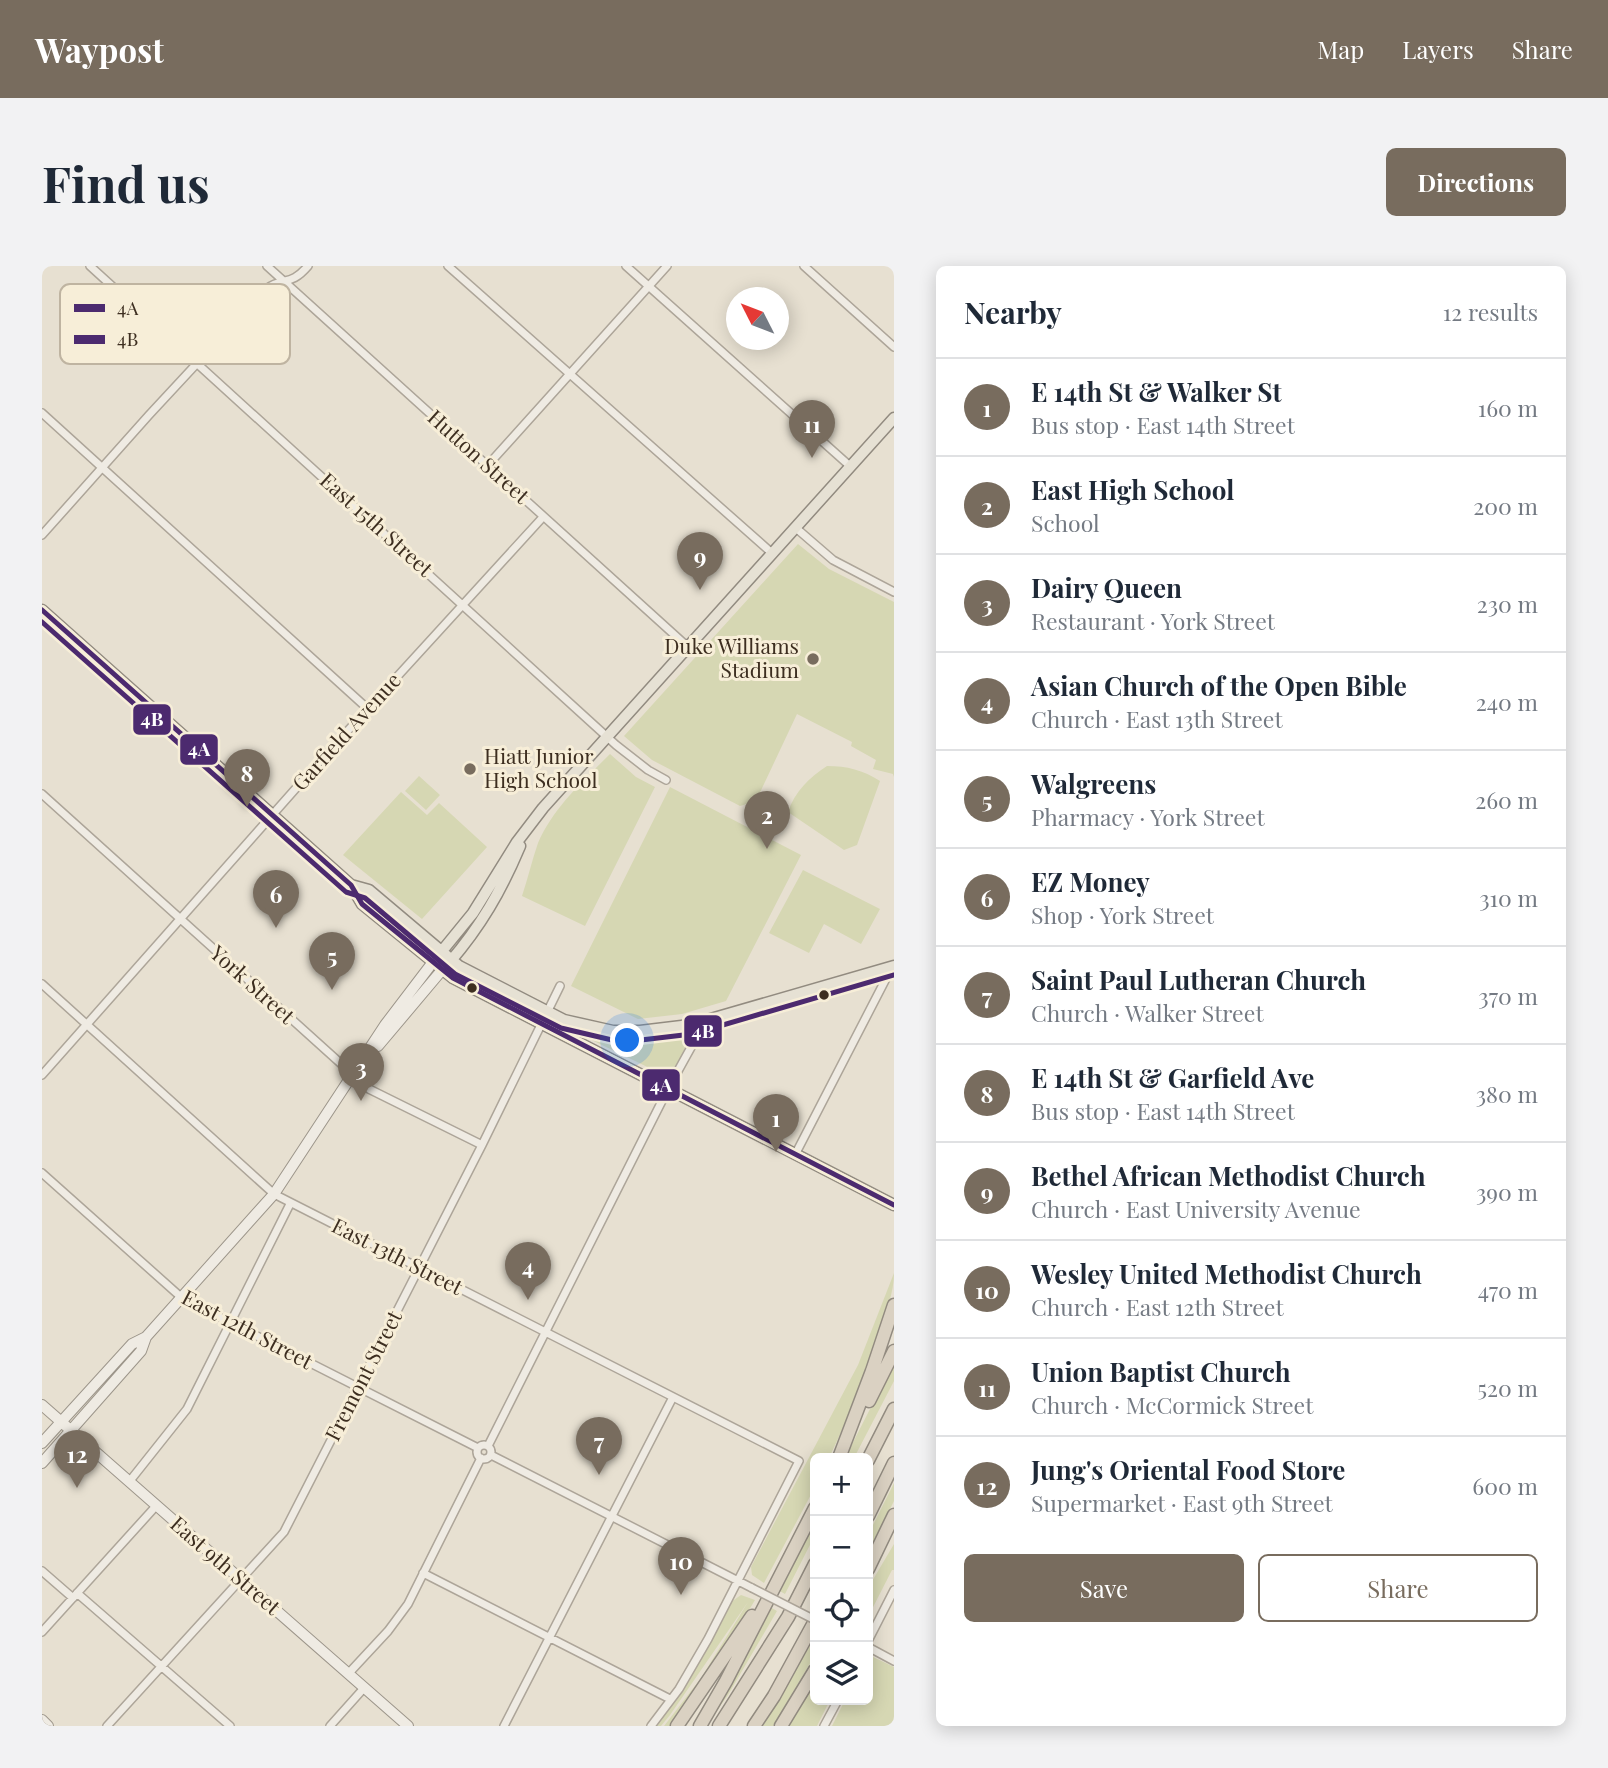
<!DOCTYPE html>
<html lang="en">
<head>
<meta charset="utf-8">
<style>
  body { margin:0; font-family:"Playfair Display",serif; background:#f2f2f3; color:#1f2937 }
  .controls { position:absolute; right:21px; bottom:21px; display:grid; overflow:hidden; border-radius:10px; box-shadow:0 4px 18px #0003 }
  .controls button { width:63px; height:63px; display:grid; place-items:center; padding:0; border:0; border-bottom:2px solid #e0e1e3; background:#fff; color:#1f2937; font:35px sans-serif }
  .compass { position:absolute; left:684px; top:21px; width:63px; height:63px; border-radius:50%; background:#fff; box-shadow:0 4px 18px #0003; rotate:312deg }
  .you { position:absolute; left:586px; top:775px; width:24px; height:24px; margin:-18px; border:5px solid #fff; border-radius:50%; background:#1a73e8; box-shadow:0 0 0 10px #1a73e833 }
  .badge { display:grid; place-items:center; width:46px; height:46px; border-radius:50%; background:#786c5e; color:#fff; font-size:23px; font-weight:700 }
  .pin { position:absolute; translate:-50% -58px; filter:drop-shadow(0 2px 4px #0008) }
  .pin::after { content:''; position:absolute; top:37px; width:24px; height:21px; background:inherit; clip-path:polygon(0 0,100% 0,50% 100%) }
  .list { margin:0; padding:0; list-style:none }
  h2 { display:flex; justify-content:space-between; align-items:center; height:91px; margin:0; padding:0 28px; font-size:30px }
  h2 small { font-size:23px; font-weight:400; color:#747a83 }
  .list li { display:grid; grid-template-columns:46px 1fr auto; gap:21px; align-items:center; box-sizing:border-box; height:98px; padding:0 28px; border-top:2px solid #e0e1e3 }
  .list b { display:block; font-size:26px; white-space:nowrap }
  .list p { margin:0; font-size:23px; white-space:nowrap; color:#747a83 }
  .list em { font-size:23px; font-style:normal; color:#747a83 }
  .actions { display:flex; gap:14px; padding:21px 28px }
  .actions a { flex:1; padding:16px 0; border:2px solid #786c5e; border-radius:10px; text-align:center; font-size:24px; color:#786c5e }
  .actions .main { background:#786c5e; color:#fff }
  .icon { flex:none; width:38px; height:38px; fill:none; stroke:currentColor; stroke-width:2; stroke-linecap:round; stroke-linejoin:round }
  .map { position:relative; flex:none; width:852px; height:1460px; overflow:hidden; border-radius:10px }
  header { display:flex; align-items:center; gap:42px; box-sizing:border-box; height:98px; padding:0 35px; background:#786c5e; color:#fff }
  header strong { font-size:33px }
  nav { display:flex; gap:38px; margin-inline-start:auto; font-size:24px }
  .intro { display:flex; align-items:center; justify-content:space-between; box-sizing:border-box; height:168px; padding:0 42px }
  h1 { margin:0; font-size:49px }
  .button { padding:18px 32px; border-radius:10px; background:#786c5e; color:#fff; font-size:24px; font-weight:700 }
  main { display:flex; gap:42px; padding:0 42px }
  aside { flex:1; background:#fff; border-radius:10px; box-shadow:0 4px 18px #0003 }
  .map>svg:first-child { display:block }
  .green { fill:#d6d7b3 }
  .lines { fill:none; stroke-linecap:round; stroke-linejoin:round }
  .street-casing { stroke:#ada599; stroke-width:10 }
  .secondary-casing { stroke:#9c958a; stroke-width:12 }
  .primary-casing { stroke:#928b80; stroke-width:13 }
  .highway-casing { stroke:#928b80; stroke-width:15 }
  .street { stroke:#efebe3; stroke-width:7 }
  .secondary { stroke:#efebe3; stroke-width:10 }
  .primary { stroke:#e6e1d4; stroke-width:10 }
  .highway { stroke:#dad1c2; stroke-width:12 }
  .street-bridge-casing { stroke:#ada599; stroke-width:10; stroke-linecap:butt }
  .street-bridge { stroke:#efebe3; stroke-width:7 }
  .bus-1-casing { stroke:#f7eed8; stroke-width:10 }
  .bus-2-casing { stroke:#f7eed8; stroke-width:10 }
  .bus-1 { stroke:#4c2a6f; stroke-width:5 }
  .bus-2 { stroke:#4c2a6f; stroke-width:5 }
  .poi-dot { fill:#786c5e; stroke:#f7eed8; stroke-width:2.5 }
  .bus-dot { fill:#3d2e20; stroke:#f7eed8; stroke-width:2.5 }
  .labels { text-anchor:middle; stroke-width:6; stroke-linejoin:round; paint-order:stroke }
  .street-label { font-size:21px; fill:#3d2e20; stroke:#f7eed8 }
  .poi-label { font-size:21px; fill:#3d2e20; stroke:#f7eed8; text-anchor:end }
  .key { fill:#f7eed8; stroke:#bfb4a1; stroke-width:2 }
  .key-label { font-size:19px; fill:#3d2e20 }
  .line-badge { stroke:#f7eed8; stroke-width:2.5 }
  .badge-label { font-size:19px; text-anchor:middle; font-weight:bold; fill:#fff }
</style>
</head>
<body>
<header>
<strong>Waypost</strong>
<nav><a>Map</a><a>Layers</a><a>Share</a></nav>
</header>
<div class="intro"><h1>Find us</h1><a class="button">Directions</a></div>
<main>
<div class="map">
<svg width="852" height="1460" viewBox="0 0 852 1460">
  <rect width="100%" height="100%" fill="#e7e0d1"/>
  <path class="green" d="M 756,278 L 787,303 L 852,336 L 852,511 L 851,508 L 831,503 L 834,494 L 809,480 L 810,476 L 755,448 L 714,535 L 698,540 L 610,494 L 582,470 Z
    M 568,488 L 594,511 L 613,521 L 543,660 L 480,630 C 486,612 490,594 496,577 C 511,542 542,514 568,488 Z
    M 785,500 C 805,500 821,504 838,515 L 815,579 L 802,584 L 746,546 C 753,525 767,512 785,500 Z
    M 377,510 L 398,529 L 384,544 L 363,525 Z
    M 628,521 L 759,589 L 684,735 L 640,748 L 596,753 L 529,720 Z
    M 359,526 L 385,549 L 397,537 L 445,581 L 380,653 L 301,589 Z
    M 761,604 L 838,643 L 819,678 L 782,658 L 767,687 L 727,667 Z
    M 529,764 L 579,771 L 606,772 L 645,767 L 648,772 C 641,784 635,808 620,808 Z
    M 852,1007 C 852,1027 844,1045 838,1065 C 824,1109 807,1150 787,1192 L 773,1192 L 773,1221 L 722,1317 L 710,1309 L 709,1301 L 816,1099 Z
    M 852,1096 L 852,1115 L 812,1192 L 803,1192 Z
    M 852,1217 L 852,1235 L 826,1287 L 826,1269 Z
    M 773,1251 L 773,1269 L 743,1328 L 736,1324 Z
    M 852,1278 L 852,1304 L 850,1304 L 826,1351 L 826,1322 Z
    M 699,1329 L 713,1334 L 688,1376 L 629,1460 L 622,1460 L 659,1412 L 706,1336 L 628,1449 L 619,1460 L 615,1460 L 647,1415 L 689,1336 Z
    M 728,1341 L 735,1345 L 686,1429 L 664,1460 Z
    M 773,1371 L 773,1389 L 731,1460 L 721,1460 Z
    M 829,1390 L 852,1401 L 852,1460 L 790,1460 L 803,1434 L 826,1434 L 826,1391 Z
    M 773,1415 L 773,1434 L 788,1434 L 775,1460 L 746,1460 Z"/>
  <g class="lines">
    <g class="street-casing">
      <path id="street" d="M 48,0 L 574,479 L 606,504 L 624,514
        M 225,0 L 647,382
        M 406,0 L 731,288
        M 584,0 L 809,201
        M 762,0 L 852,81
        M 0,147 L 326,443
        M 445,200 L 625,0
        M 754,262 L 791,294 L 852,326
        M 0,269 L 107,149 L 224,23 C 242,10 248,21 266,0
        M 0,528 L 327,823 L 440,879
        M 0,718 L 232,928 L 757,1195 L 666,1373 L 637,1423 L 609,1460
        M 0,809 L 279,494 L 501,251
        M 754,887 L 850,701
        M 0,907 L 140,1032 L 436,1182
        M435 1186a7 7 0 1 1 14 0a7 7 0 1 1-14 0Z
        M 446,1180 L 626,823 L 663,756
        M 449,1189 L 710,1322
        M 87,1216 L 145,1143 L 248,938
        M 0,1305 L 31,1332
        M 381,1307 L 628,1433
        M 35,1327 L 188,1460
        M 0,1366 L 114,1240
        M 826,1375 L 852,1324
        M 826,1381 L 852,1395
        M 306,1408 L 346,1365 L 366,1338 L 439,1192
        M 65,1460 L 242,1266 L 440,879 L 518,720
        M 288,1460 L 322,1422
        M 462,1460 L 631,1131
        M 782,1460 L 796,1434"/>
    </g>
    <g class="secondary-casing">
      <path id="secondary" d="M 336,780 L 400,704
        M 0,1139 L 366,1460
        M 0,1177 L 90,1078 L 104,1071 L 232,928 L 343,759 L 391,696
        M 0,1197 L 99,1085 L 104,1071
        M 0,1454 L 6,1460"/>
    </g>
    <g class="primary-casing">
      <path id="primary" d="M 0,344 L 309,619 L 320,638 L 411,712 L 852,939
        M 309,619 L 327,624 L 417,700 L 522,754 L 571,765 L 598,765 L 648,759 L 852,700
        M 391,696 L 431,647 L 475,576 L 501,542 L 852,152
        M 407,697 C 439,660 459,625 478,580"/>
    </g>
    <g class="highway-casing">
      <path id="highway" d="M 827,1135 L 852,1085
        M 797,1192 L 830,1105 L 852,1039
        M 826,1194 L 852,1143
        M 826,1250 L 852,1197
        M 826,1303 L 852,1249
        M 635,1460 L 710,1350
        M 658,1460 L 684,1415 L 773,1242
        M 677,1460 L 746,1351 L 773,1298
        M 712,1460 L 732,1430 L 773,1355
        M 739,1460 L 773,1404"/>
    </g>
    <use href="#street" class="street"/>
    <use href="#secondary" class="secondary"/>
    <use href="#primary" class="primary"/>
    <use href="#highway" class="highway"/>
    <g class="street-bridge-casing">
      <path id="street-bridge" d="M 710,1322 L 773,1354"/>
    </g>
    <use href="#street-bridge" class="street-bridge"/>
    <g class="bus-1-casing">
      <path id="bus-1" d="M 0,344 L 309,619 L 320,638 L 411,712 L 852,939"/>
    </g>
    <g class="bus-2-casing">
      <path id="bus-2" d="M 0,356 L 304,626 L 323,632 L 413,708 L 519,762 L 570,774 L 599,774 L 650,768 L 852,709"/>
    </g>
    <use href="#bus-1" class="bus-1"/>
    <use href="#bus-2" class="bus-2"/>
  </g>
  <g class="poi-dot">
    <circle cx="771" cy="393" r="7"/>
    <circle cx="428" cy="503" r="7"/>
  </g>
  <g class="bus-dot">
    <circle cx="430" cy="722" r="6"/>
    <circle cx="782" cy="729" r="6"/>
  </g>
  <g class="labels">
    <g class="street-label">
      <text transform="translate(436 191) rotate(42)" y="7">Hutton Street</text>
      <text transform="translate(334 259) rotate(42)" y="7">East 15th Street</text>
      <text transform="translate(305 466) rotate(-48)" y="7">Garfield Avenue</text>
      <text transform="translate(210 719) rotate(42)" y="7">York Street</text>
      <text transform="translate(355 991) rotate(27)" y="7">East 13th Street</text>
      <text transform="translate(205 1064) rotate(28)" y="7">East 12th Street</text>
      <text transform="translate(322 1110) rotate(-63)" y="7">Fremont Street</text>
      <text transform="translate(183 1300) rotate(41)" y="7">East 9th Street</text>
    </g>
    <g class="poi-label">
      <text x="757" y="388">Duke Williams<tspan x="757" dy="24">Stadium</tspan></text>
      <text x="442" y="498" text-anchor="start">Hiatt Junior<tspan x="442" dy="24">High School</tspan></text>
    </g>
  </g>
  <rect x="18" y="18" width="230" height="80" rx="10" class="key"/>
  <rect x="32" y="38" width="31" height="8" fill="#4c2a6f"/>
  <rect x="32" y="69" width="31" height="9" fill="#4c2a6f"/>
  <g class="key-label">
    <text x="75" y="49">4A</text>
    <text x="75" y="80">4B</text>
  </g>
  <g class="line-badge">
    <rect x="90" y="437" width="40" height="33" rx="7" fill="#4c2a6f"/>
    <rect x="137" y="467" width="40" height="33" rx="7" fill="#4c2a6f"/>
    <rect x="641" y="748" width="40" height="34" rx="7" fill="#4c2a6f"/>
    <rect x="599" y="802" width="40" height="34" rx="7" fill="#4c2a6f"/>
  </g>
  <g class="badge-label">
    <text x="110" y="460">4B</text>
    <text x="157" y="490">4A</text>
    <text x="661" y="772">4B</text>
    <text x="619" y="826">4A</text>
  </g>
</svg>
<div class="controls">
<button>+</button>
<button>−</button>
<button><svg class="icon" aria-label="locate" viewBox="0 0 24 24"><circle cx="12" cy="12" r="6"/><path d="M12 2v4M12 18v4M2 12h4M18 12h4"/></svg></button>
<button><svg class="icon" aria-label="layers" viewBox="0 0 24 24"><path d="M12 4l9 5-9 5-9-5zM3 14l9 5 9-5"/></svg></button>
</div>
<svg class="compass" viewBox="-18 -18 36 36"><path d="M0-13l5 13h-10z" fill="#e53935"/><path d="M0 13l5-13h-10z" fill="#747a83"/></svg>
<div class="you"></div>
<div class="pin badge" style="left:734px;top:886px">1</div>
<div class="pin badge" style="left:725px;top:583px">2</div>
<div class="pin badge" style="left:319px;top:835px">3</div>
<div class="pin badge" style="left:486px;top:1034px">4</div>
<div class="pin badge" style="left:290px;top:724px">5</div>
<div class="pin badge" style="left:234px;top:662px">6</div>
<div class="pin badge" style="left:557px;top:1209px">7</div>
<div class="pin badge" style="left:205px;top:541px">8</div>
<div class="pin badge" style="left:658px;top:324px">9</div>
<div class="pin badge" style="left:639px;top:1329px">10</div>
<div class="pin badge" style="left:770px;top:192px">11</div>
<div class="pin badge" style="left:35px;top:1222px">12</div>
</div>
<aside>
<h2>Nearby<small>12 results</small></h2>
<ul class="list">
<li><span class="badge">1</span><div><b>E 14th St &amp; Walker St</b><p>Bus stop · East 14th Street</p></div><em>160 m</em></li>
<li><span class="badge">2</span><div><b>East High School</b><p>School</p></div><em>200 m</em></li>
<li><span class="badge">3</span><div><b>Dairy Queen</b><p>Restaurant · York Street</p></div><em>230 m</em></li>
<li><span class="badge">4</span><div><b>Asian Church of the Open Bible</b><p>Church · East 13th Street</p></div><em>240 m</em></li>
<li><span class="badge">5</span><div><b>Walgreens</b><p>Pharmacy · York Street</p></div><em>260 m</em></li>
<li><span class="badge">6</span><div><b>EZ Money</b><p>Shop · York Street</p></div><em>310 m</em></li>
<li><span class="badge">7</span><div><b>Saint Paul Lutheran Church</b><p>Church · Walker Street</p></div><em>370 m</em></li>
<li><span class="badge">8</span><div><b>E 14th St &amp; Garfield Ave</b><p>Bus stop · East 14th Street</p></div><em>380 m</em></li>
<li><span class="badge">9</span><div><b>Bethel African Methodist Church</b><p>Church · East University Avenue</p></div><em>390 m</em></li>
<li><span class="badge">10</span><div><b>Wesley United Methodist Church</b><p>Church · East 12th Street</p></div><em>470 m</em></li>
<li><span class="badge">11</span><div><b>Union Baptist Church</b><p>Church · McCormick Street</p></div><em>520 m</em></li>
<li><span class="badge">12</span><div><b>Jung's Oriental Food Store</b><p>Supermarket · East 9th Street</p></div><em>600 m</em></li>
</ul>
<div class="actions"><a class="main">Save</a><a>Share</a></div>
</aside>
</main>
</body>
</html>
